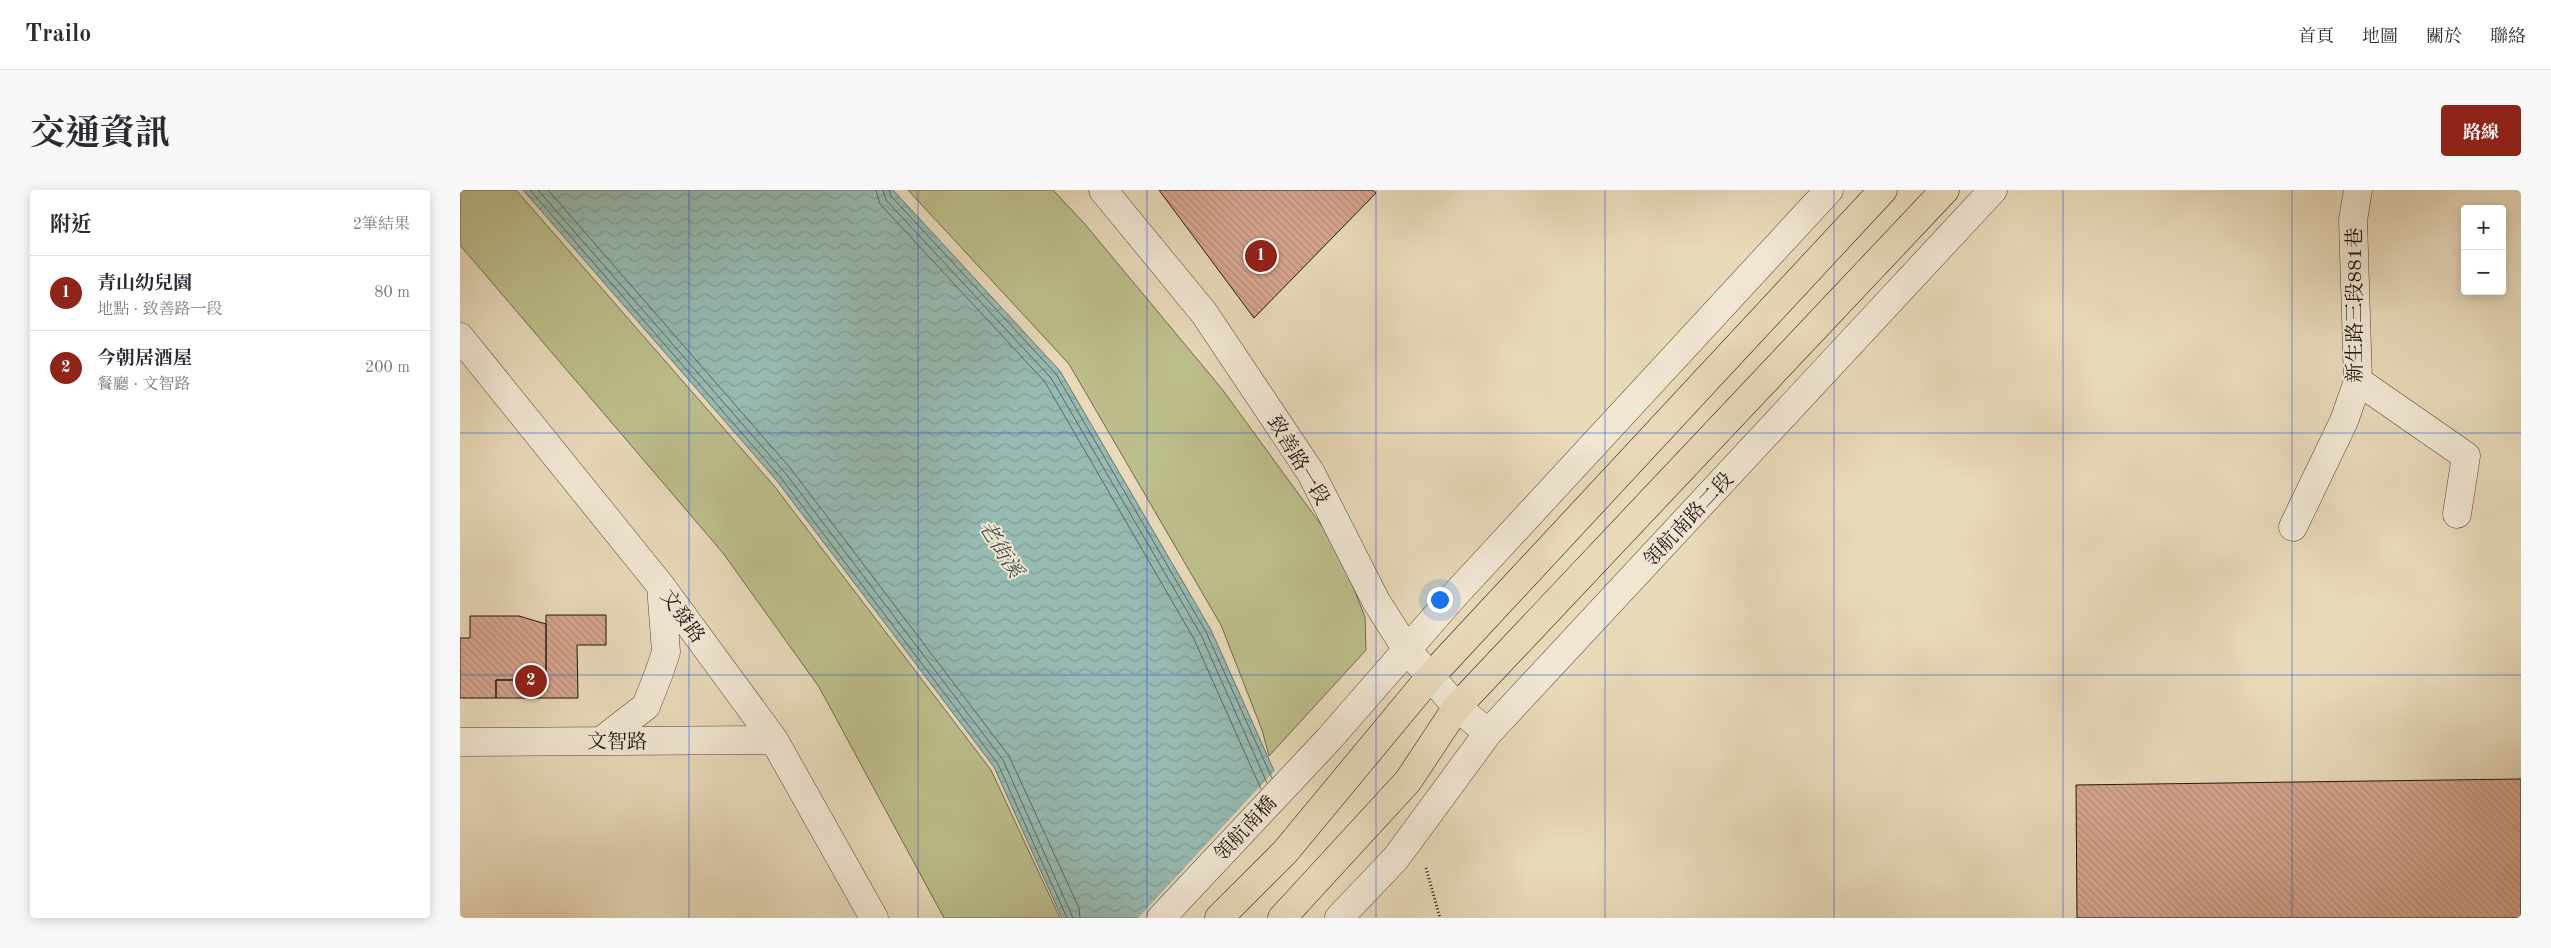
<!DOCTYPE html>
<html lang="zh-TW">
<head>
<meta charset="utf-8">
<style>
  body { margin:0; font-family:"Old Standard TT","Noto Serif TC",serif; background:#f7f7f7; color:#2b2b33 }
  .controls { position:absolute; right:15px; top:15px; display:grid; overflow:hidden; border-radius:5px; box-shadow:0 2px 12px #0003 }
  .controls button { width:45px; height:45px; display:grid; place-items:center; padding:0; border:0; border-bottom:1px solid #e1e1e2; background:#fff; color:#2b2b33; font:25px sans-serif }
  .you { position:absolute; left:979px; top:409px; width:18px; height:18px; margin:-12px; border:4px solid #fff; border-radius:50%; background:#1a73e8; box-shadow:0 0 0 8px #1a73e833 }
  .badge { display:grid; place-items:center; width:32px; height:32px; border-radius:50%; background:#8f2418; color:#fff; font-size:16px; font-weight:700 }
  .pin { position:absolute; translate:-50% -50%; border:2px solid #fff; box-shadow:0 1px 5px #0006 }
  .list { margin:0; padding:0; list-style:none }
  h2 { display:flex; justify-content:space-between; align-items:center; height:65px; margin:0; padding:0 20px; font-size:21px }
  h2 small { font-size:16px; font-weight:400; color:#7c7c81 }
  .list li { display:grid; grid-template-columns:32px 1fr auto; gap:15px; align-items:center; box-sizing:border-box; height:75px; padding:0 20px; border-top:1px solid #e1e1e2 }
  .list b { display:block; font-size:19px; white-space:nowrap }
  .list p { margin:0; font-size:16px; white-space:nowrap; color:#7c7c81 }
  .list em { font-size:16px; font-style:normal; color:#7c7c81 }
  .map { position:relative; flex:none; width:2061px; height:728px; overflow:hidden; border-radius:5px }
  header { display:flex; align-items:center; gap:30px; box-sizing:border-box; height:70px; padding:0 25px; background:#fff; border-bottom:1px solid #e1e1e2 }
  header strong { font-size:24px }
  nav { display:flex; gap:28px; margin-inline-start:auto; font-size:18px }
  .intro { display:flex; align-items:center; justify-content:space-between; box-sizing:border-box; height:120px; padding:0 30px }
  h1 { margin:0; font-size:35px }
  .button { padding:12px 22px; border-radius:5px; background:#8f2418; color:#fff; font-size:18px; font-weight:700 }
  main { display:flex; gap:30px; padding:0 30px }
  aside { flex:1; background:#fff; border-radius:5px; box-shadow:0 2px 12px #0003 }
  .map>svg:first-child { display:block }
  .grass { fill:#bcbe8b; stroke:#6e6a4d }
  .water { fill:url(#water-waves); stroke:#677871 }
  .pier { fill:#e8d9b9 }
  .lines { fill:none; stroke-linecap:round; stroke-linejoin:round }
  .shore { stroke:#5b6860; stroke-width:1 }
  .building { fill:url(#building-back-hatch); stroke:#1f150f }
  .minor-casing { stroke:#51463a; stroke-width:29 }
  .major-casing { stroke:#1f150f; stroke-width:29 }
  .path { stroke:#1f150f; stroke-width:3; stroke-dasharray:1 2.5; stroke-linecap:butt }
  .minor { stroke:#f0e6d2; stroke-width:28 }
  .major { stroke:#e8d9b9; stroke-width:28 }
  .grid { fill:none; stroke:#1d4ed8; stroke-width:1; stroke-opacity:0.55 }
  .labels { text-anchor:middle; stroke-width:4; stroke-linejoin:round; paint-order:stroke }
  .street-label { font-size:20px; fill:#1f150f; stroke:#f0e6d2 }
  .water-label { font-size:21px; font-style:italic; fill:#494f48; stroke:#f0e6d2 }
</style>
</head>
<body>
<header>
<strong>Trailo</strong>
<nav><a>首頁</a><a>地圖</a><a>關於</a><a>聯絡</a></nav>
</header>
<div class="intro"><h1>交通資訊</h1><a class="button">路線</a></div>
<main>
<aside>
<h2>附近<small>2筆結果</small></h2>
<ul class="list">
<li><span class="badge">1</span><div><b>青山幼兒園</b><p>地點 · 致善路一段</p></div><em>80 m</em></li>
<li><span class="badge">2</span><div><b>今朝居酒屋</b><p>餐廳 · 文智路</p></div><em>200 m</em></li>
</ul>
</aside>
<div class="map">
<svg width="2061" height="728" viewBox="0 0 2061 728">
  <defs>
    <pattern id="water-waves" width="16" height="10" patternUnits="userSpaceOnUse" patternTransform="scale(1.25)"><rect width="16" height="10" fill="#97bab2"/><path d="M0 5q4-4 8 0t8 0" fill="none" stroke="#829f98"/></pattern>
    <pattern id="building-back-hatch" width="6" height="6" patternUnits="userSpaceOnUse" patternTransform="scale(1.25)"><rect width="6" height="6" fill="#d7a58f"/><path d="M-1 5l2 2M0 0l6 6M5-1l2 2" fill="none" stroke="#b88d7a"/></pattern>
  </defs>
  <rect width="100%" height="100%" fill="#e8d9b9"/>
  <filter id="stains"><feTurbulence type="fractalNoise" baseFrequency=".004" numOctaves="4"/><feColorMatrix values="0 0 0 0 .2 0 0 0 0 .09 0 0 0 0 .02 0 0 0 .5 -.17"/></filter>
  <radialGradient id="worn" r=".72"><stop offset=".6" stop-color="#630" stop-opacity="0"/><stop offset="1" stop-color="#630" stop-opacity=".3"/></radialGradient>
  <path class="grass" d="M 0,0 L 56,0 L 315,297 L 531,580 L 600,728 L 484,728 L 359,497 L 263,363 L 0,55 Z
    M 448,0 L 593,0 L 624,33 L 762,199 L 878,358 L 905,427 L 906,460 L 809,566 L 802,540 L 761,435 L 609,174 Z"/>
  <path class="water" d="M 63,0 L 433,0 L 600,181 L 751,440 L 880,728 L 602,728 L 534,577 L 317,291 Z"/>
  <path class="pier" d="M 816,579 L 882,728 L 678,728 Z"/>
  <g class="lines">
    <path class="shore" d="M 70,0 L 321,288 L 538,574 L 607,728
      M 78,0 L 326,284 L 543,570 L 613,728
      M 88,0 L 331,279 L 549,566 L 619,718 L 620,728
      M 416,0 L 420,14 L 585,192 L 734,449 L 801,599
      M 423,0 L 426,10 L 591,188 L 741,445 L 807,593
      M 429,0 L 431,6 L 596,184 L 746,442 L 812,588"/>
  </g>
  <path class="building" d="M 699,0 L 912,0 L 916,3 L 794,128 Z
    M 86,425 L 146,425 L 146,455 L 117,455 L 118,508 L 36,508 L 36,490 L 86,490 Z
    M 10,426 L 59,426 L 86,434 L 86,490 L 36,490 L 36,508 L 0,508 L 0,448 L 10,448 Z
    M 2061,589 L 2061,728 L 1617,728 L 1616,595 Z"/>
  <g class="lines">
    <g class="minor-casing">
      <path id="minor" d="M 643,0 L 744,123 L 851,283 L 916,411 L 947,460 L 997,517 L 1028,543
        M 0,147 L 201,396 L 314,550 L 414,728
        M 1898,191 L 2006,266 L 1997,324
        M 1833,337 L 1884,231 L 1898,191 L 1893,30 L 1898,0
        M 141,551 L 186,516 L 199,483 L 206,462 L 201,396
        M 0,552 L 314,550
        M 701,728 L 869,549 L 992,408 L 1369,0
        M 879,728 L 936,668 L 1028,543 L 1533,0"/>
    </g>
    <g class="major-casing">
      <path id="major" d="M 759,728 L 825,662 L 970,487 L 1423,0
        M 822,728 L 948,591 L 997,517 L 1485,0"/>
    </g>
    <path class="path" d="M 966,678 L 980,728"/>
    <use href="#minor" class="minor"/>
    <use href="#major" class="major"/>
  </g>
  <path class="grid" d="M 229,0 L 229,728M 458,0 L 458,728M 687,0 L 687,728M 916,0 L 916,728M 1145,0 L 1145,728M 1374,0 L 1374,728M 1603,0 L 1603,728M 1832,0 L 1832,728M 0,243 L 2061,243M 0,485 L 2061,485"/>
  <g class="labels">
    <g class="street-label">
      <text transform="translate(1894 115) rotate(-90)" y="7">新生路三段881巷</text>
      <text transform="translate(839 270) rotate(59)" y="7">致善路一段</text>
      <text transform="translate(1228 329) rotate(-47)" y="7">領航南路二段</text>
      <text transform="translate(223 426) rotate(54)" y="7">文發路</text>
      <text x="157" y="558">文智路</text>
      <text transform="translate(785 638) rotate(-47)" y="7">領航南橋</text>
    </g>
    <g class="water-label">
      <text transform="translate(541 359) rotate(58)" y="7">老街溪</text>
    </g>
  </g>
  <rect width="100%" height="100%" filter="url(#stains)"/>
  <rect width="100%" height="100%" fill="url(#worn)"/>
</svg>
<div class="controls">
<button>+</button>
<button>−</button>
</div>
<div class="you"></div>
<div class="pin badge" style="left:801px;top:66px">1</div>
<div class="pin badge" style="left:71px;top:491px">2</div>
</div>
</main>
</body>
</html>
